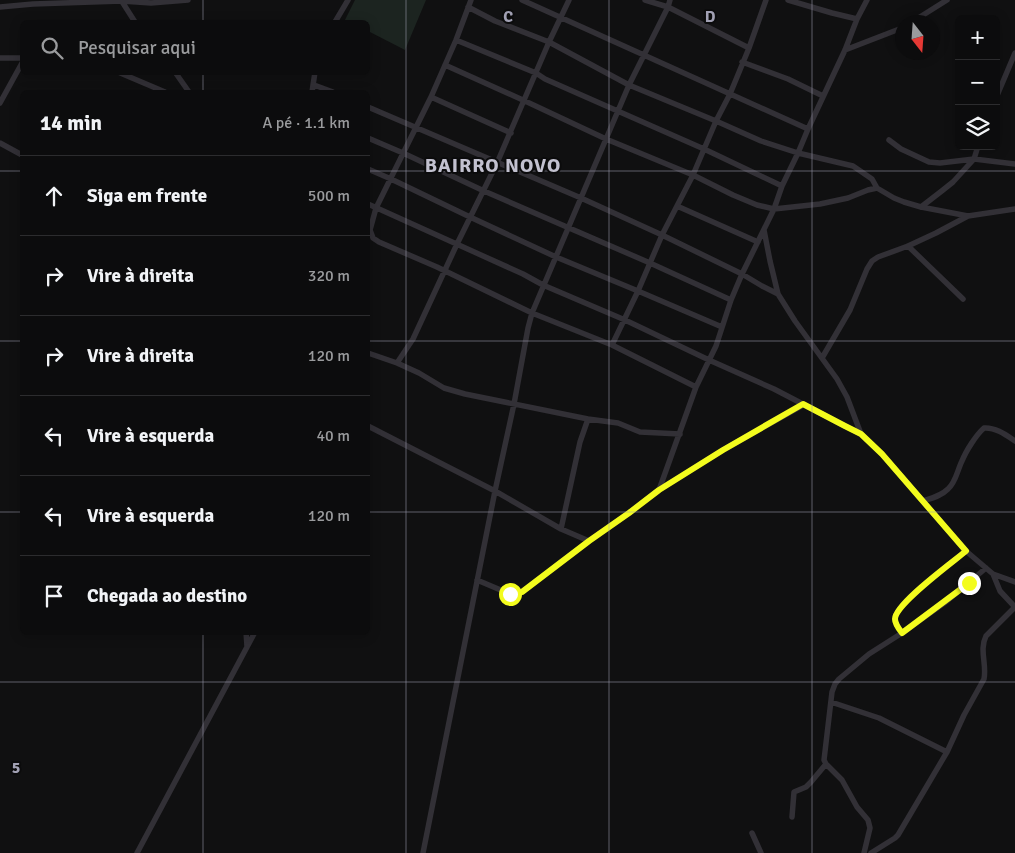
<!DOCTYPE html>
<html lang="pt">
<head>
<meta charset="utf-8">
<style>
  body { margin:0; font-family:Signika,sans-serif; background:#1a1a1b; color:#f1f3f6 }
  .controls { position:absolute; right:15px; top:15px; display:grid; overflow:hidden; border-radius:8px; box-shadow:0 2px 12px #0003 }
  .controls button { width:45px; height:45px; display:grid; place-items:center; padding:0; border:0; border-bottom:1px solid #2c2c2e; background:#0c0c0d; color:#f1f3f6; font:25px sans-serif }
  .compass { position:absolute; left:895px; top:15px; width:45px; height:45px; border-radius:50%; background:#0c0c0d; box-shadow:0 2px 12px #0003; rotate:163deg }
  .stop { position:absolute; width:15px; height:15px; margin:-11px; border:4px solid #f3fc1d; border-radius:50%; background:#fff }
  .stop.end { background:#f3fc1d; border-color:#fff; box-shadow:0 1px 5px #0008 }
  .list { margin:0; padding:0; list-style:none }
  h2 { display:flex; justify-content:space-between; align-items:center; height:65px; margin:0; padding:0 20px; font-size:21px }
  h2 small { font-size:16px; font-weight:400; color:#9a9b9d }
  .list li { display:grid; grid-template-columns:32px 1fr auto; gap:15px; align-items:center; box-sizing:border-box; height:80px; padding:0 20px; border-top:1px solid #2c2c2e }
  .list b { display:block; font-size:19px; white-space:nowrap }
  .list em { font-size:16px; font-style:normal; color:#9a9b9d }
  .icon { flex:none; width:28px; height:28px; fill:none; stroke:currentColor; stroke-width:2; stroke-linecap:round; stroke-linejoin:round }
  .map { position:relative; flex:none; width:1015px; height:853px; overflow:hidden }
  .search { position:absolute; background:#0c0c0d; box-shadow:0 2px 12px #0003; left:20px; top:20px; width:350px; height:55px; display:flex; align-items:center; gap:12px; box-sizing:border-box; padding:0 18px; border-radius:8px; color:#9a9b9d; font-size:19px }
  .panel { position:absolute; background:#0c0c0d; box-shadow:0 2px 12px #0003; left:20px; top:90px; width:350px; height:545px; border-radius:8px }
  .map>svg:first-child { display:block }
  .green { fill:#1c2420 }
  .lines { fill:none; stroke-linecap:round; stroke-linejoin:round }
  .minor { stroke:#323036; stroke-width:5.5 }
  .route { stroke:#f3fc1d; stroke-width:6 }
  .grid { fill:none; stroke:#a1a0b3; stroke-width:1; stroke-opacity:0.55 }
  .labels { text-anchor:middle; stroke-width:4; stroke-linejoin:round; paint-order:stroke }
  .district-label { font-size:20px; font-weight:bold; letter-spacing:1px; fill:#c2c1cf; stroke:#0b0b0c }
  .grid-label { font-size:16px; text-anchor:middle; font-weight:bold; fill:#a1a0b3; stroke:#0b0b0c; stroke-width:4; stroke-linejoin:round; paint-order:stroke }
</style>
</head>
<body>
<div class="map">
<svg width="1015" height="853" viewBox="0 0 1015 853">
  <rect width="100%" height="100%" fill="#101011"/>
  <path class="green" d="M 355,0 L 426,0 L 405,50 L 368,31 L 368,22 L 351,22 L 345,20 Z"/>
  <g class="lines">
    <path class="minor" d="M 121,0 L 135,22
      M 471,0 L 456,40 L 431,97 L 376,208 L 370,230 L 373,238 L 379,242 L 437,267 L 532,313 L 612,345 L 696,387
      M 522,0 L 808,129
      M 645,0 L 668,7 L 749,48
      M 788,0 L 832,13 L 857,19
      M 0,7 L 33,4 L 122,1 L 151,3 L 188,0
      M 468,7 L 495,21 L 549,42 L 629,85 L 716,121 L 761,141 L 798,153 L 853,166 L 872,179 L 877,188
      M 335,22 L 348,0
      M 912,22 L 947,0
      M 456,40 L 536,73 L 545,79 L 704,149 L 782,186
      M 845,50 L 902,28
      M 0,58 L 22,58
      M 742,62 L 788,79 L 823,96
      M 445,65 L 525,101 L 606,139 L 693,175 L 733,195 L 757,205 L 774,209 L 820,204 L 848,198 L 868,190 L 877,188 L 894,198 L 904,202 L 921,207 L 968,216 L 1015,209
      M 118,72 L 165,92
      M 175,72 L 189,92
      M 314,85 L 333,92
      M 312,92 L 315,72
      M 431,97 L 511,133
      M 996,98 L 1015,53
      M 0,103 L 22,63
      M 368,107 L 581,198 L 662,235 L 742,274 L 762,286 L 778,294
      M 368,138 L 403,153 L 484,191 L 650,263 L 731,300
      M 889,140 L 901,149 L 929,162 L 940,163 L 974,159 L 1015,164
      M 0,143 L 22,155
      M 368,169 L 391,179 L 470,217 L 556,257 L 638,291 L 722,327
      M 368,204 L 523,274 L 543,285 L 625,320 L 709,360 L 774,389 L 845,426 L 861,434 L 882,454 L 966,551 L 993,574 L 1015,582
      M 677,206 L 758,242
      M 921,207 L 943,190 L 953,182 L 974,159 L 978,146
      M 764,230 L 770,261 L 778,294 L 795,321 L 837,379 L 847,397 L 861,434
      M 908,246 L 963,299
      M 612,345 L 638,291 L 662,235 L 693,175 L 716,121 L 730,94 L 749,48 L 766,0
      M 368,353 L 397,363 L 419,373 L 444,388 L 465,394 L 588,419 L 618,423 L 640,432 L 680,434
      M 822,358 L 850,310 L 867,269 L 872,261 L 878,257 L 908,246 L 936,233 L 968,216
      M 397,363 L 413,339 L 457,244 L 497,163 L 549,42 L 569,0
      M 368,426 L 495,491 L 561,529 L 589,541
      M 659,490 L 696,387 L 716,346 L 731,300 L 742,274 L 774,209 L 782,186 L 798,153 L 808,129 L 845,50 L 857,19 L 867,0
      M 923,501 C 932,498 941,496 948,489 C 956,482 957,471 962,461 C 966,451 976,435 984,428 C 995,427 1006,435 1015,441
      M 561,529 L 580,442 L 588,419
      M 993,574 L 1000,591 L 1015,607
      M 477,580 L 510,594 L 514,595 L 522,592 L 589,541 L 629,513 L 659,490 L 723,450 L 803,405
      M 246,632 L 247,646
      M 902,633 C 899,629 895,624 895,619 C 894,604 953,562 966,551
      M 831,702 L 879,718 L 947,752
      M 792,817 L 794,792 L 806,787 L 811,782 L 826,764
      M 752,833 L 761,853
      M 137,853 L 255,632
      M 423,853 L 495,491 L 514,404 L 528,328 L 532,313 L 629,85 L 668,7 L 670,0
      M 864,853 L 870,828 L 868,820 L 857,807 L 842,780 L 826,764 L 824,760 L 832,692 L 835,684 L 839,679 L 869,654 L 902,633 L 947,601 L 986,568
      M 871,853 L 895,838 L 898,835 L 947,752 L 964,715 L 984,679 C 987,664 979,650 986,636 L 1015,607"/>
  </g>
  <g class="lines">
    <path class="route" d="M 510,594 L 514,595 L 522,592 L 589,541 L 629,513 L 659,490 L 723,450 L 803,404 L 845,426 L 861,434 L 882,454 L 966,551 C 953,562 895,604 895,619 C 895,624 899,629 902,633 L 969,583"/>
  </g>
  <path class="grid" d="M 203,0 L 203,22M 406,0 L 406,853M 609,0 L 609,853M 812,0 L 812,853M 203,72 L 203,92M 0,171 L 22,171M 368,171 L 1015,171M 0,341 L 22,341M 368,341 L 1015,341M 0,512 L 22,512M 368,512 L 1015,512M 203,632 L 203,853M 0,682 L 1015,682"/>
  <g class="labels">
    <g class="district-label">
      <text x="493" y="172">BAIRRO NOVO</text>
    </g>
  </g>
  <g class="grid-label">
    <text x="508" y="22">C</text>
    <text x="710" y="22">D</text>
    <text x="16" y="773">5</text>
  </g>
</svg>
<div class="controls">
<button>+</button>
<button>−</button>
<button><svg class="icon" aria-label="layers" viewBox="0 0 24 24"><path d="M12 4l9 5-9 5-9-5zM3 14l9 5 9-5"/></svg></button>
</div>
<svg class="compass" viewBox="-18 -18 36 36"><path d="M0-13l5 13h-10z" fill="#e53935"/><path d="M0 13l5-13h-10z" fill="#9a9b9d"/></svg>
<div class="stop" style="left:510px;top:594px"></div>
<div class="stop end" style="left:969px;top:583px"></div>
<div class="search"><svg class="icon" aria-label="search" viewBox="0 0 24 24"><circle cx="10" cy="10" r="6"/><path d="M15 15l6 6"/></svg>Pesquisar aqui</div>
<section class="panel">
<h2>14 min<small>A pé · 1.1 km</small></h2>
<ul class="list">
<li><svg class="icon" aria-label="ahead" viewBox="0 0 24 24"><path d="M12 20V5M6 11l6-6 6 6"/></svg><div><b>Siga em frente</b></div><em>500 m</em></li>
<li><svg class="icon" aria-label="right" viewBox="0 0 24 24"><path d="M7 20v-9h11M14 6l5 5-5 5"/></svg><div><b>Vire à direita</b></div><em>320 m</em></li>
<li><svg class="icon" aria-label="right" viewBox="0 0 24 24"><path d="M7 20v-9h11M14 6l5 5-5 5"/></svg><div><b>Vire à direita</b></div><em>120 m</em></li>
<li><svg class="icon" aria-label="left" viewBox="0 0 24 24"><path d="M17 20v-9H6M10 6l-5 5 5 5"/></svg><div><b>Vire à esquerda</b></div><em>40 m</em></li>
<li><svg class="icon" aria-label="left" viewBox="0 0 24 24"><path d="M17 20v-9H6M10 6l-5 5 5 5"/></svg><div><b>Vire à esquerda</b></div><em>120 m</em></li>
<li><svg class="icon" aria-label="arrive" viewBox="0 0 24 24"><path d="M6 21V4h12l-3 4 3 4H6"/></svg><div><b>Chegada ao destino</b></div></li>
</ul>
</section>
</div>
</body>
</html>
